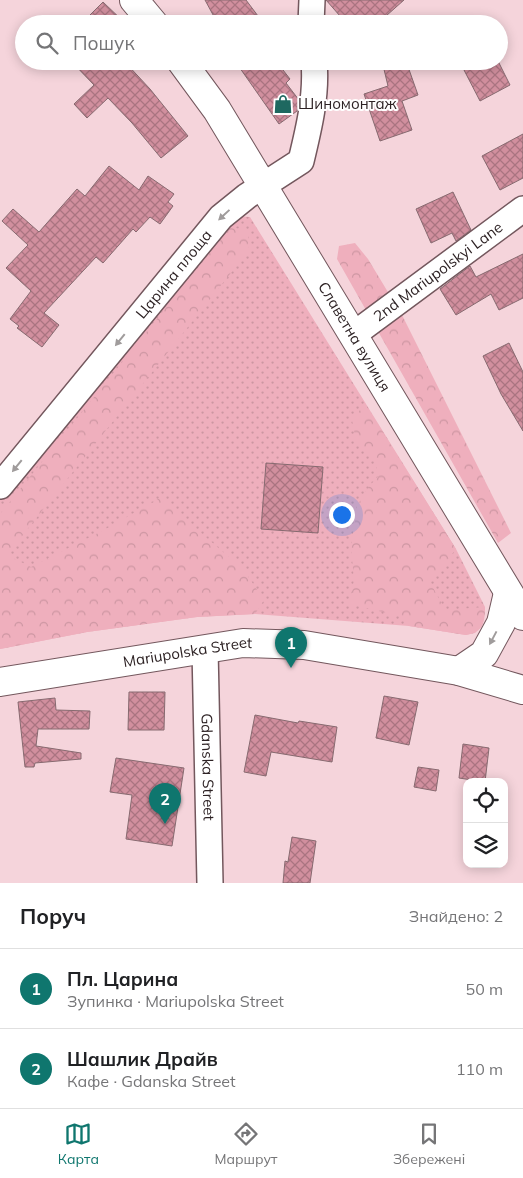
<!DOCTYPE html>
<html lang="uk">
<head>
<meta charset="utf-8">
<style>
  body { margin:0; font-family:Mulish,sans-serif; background:#f6f6f6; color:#202124 }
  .controls { position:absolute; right:15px; bottom:15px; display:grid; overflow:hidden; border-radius:10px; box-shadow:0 2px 12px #0003 }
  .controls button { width:45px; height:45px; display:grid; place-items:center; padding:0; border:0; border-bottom:1px solid #e0e0e0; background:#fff; color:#202124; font:25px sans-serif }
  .you { position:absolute; left:341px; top:514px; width:18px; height:18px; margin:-12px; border:4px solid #fff; border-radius:50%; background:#1a73e8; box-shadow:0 0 0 8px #1a73e833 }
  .badge { display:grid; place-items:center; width:32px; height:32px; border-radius:50%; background:#0f766e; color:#fff; font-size:16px; font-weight:700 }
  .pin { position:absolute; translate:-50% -41px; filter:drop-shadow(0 1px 2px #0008) }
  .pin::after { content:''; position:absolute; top:26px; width:18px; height:15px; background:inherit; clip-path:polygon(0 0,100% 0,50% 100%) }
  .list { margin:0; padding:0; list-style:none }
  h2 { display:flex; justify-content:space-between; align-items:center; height:65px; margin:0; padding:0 20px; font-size:21px }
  h2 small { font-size:16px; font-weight:400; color:#757577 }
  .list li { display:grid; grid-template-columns:32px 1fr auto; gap:15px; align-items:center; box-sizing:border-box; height:80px; padding:0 20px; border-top:1px solid #e0e0e0 }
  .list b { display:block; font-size:19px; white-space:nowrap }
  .list p { margin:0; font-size:16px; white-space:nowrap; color:#757577 }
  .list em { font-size:16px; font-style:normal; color:#757577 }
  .icon { flex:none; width:28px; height:28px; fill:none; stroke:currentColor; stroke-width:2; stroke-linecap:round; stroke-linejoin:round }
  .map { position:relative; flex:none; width:523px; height:883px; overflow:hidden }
  .search { position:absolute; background:#fff; box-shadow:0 2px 12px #0003; left:15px; right:15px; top:15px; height:55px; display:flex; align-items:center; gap:12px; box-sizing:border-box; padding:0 18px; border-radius:28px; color:#757577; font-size:19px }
  .sheet { height:225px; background:#fff }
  nav { display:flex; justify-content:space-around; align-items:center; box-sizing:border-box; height:70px; border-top:1px solid #e0e0e0; background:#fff; font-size:14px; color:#757577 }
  nav a { display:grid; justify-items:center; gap:2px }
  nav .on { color:#0f766e }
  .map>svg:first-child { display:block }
  .grass { fill:url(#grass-dots) }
  .forest { fill:url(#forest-crowns) }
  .building { fill:url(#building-cross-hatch); stroke:#876a70 }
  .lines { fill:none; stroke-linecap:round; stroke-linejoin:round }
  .minor-casing { stroke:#73575d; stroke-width:28 }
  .tertiary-casing { stroke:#73575d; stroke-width:30 }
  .secondary-casing { stroke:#73575d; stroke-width:30 }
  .minor { stroke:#fff; stroke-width:25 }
  .tertiary { stroke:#fff; stroke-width:28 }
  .secondary { stroke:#fff; stroke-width:28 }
  .oneway { fill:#a09c9c }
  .labels { text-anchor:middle; stroke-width:4; stroke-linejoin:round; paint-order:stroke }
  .poi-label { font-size:15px; fill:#2d2224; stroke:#fff; text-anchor:start }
  .street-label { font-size:15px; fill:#2d2224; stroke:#fff }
</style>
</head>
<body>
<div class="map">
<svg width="523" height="883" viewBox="0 0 523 883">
  <defs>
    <pattern id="grass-dots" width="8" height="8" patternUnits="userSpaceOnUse" patternTransform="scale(1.25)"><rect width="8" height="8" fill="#efafbd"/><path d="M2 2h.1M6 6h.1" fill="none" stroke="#cd96a2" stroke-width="1.8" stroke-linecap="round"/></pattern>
    <pattern id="forest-crowns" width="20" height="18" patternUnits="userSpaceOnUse" patternTransform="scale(1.25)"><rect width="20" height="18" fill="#efafbd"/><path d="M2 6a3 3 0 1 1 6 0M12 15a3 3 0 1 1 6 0" fill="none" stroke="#cd96a2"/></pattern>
    <pattern id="building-cross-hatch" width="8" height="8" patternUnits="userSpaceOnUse" patternTransform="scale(1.25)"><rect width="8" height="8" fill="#d18f9e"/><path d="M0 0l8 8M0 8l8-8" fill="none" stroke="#aa7481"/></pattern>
  </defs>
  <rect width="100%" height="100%" fill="#f5d4db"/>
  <path class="grass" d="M 238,216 L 250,217 L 456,549 L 485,607 L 482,626 L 475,633 L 466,635 L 409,626 L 255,614 L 197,617 L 87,632 L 0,649 L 0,499 L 226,224 Z"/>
  <path class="forest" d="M 230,228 L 248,229 L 249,250 L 7,555 L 31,567 L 104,530 L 160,498 L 243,569 L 264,600 L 255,614 L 197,617 L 87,632 L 0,649 L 0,514 Z
    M 355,243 L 368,259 L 403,317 L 511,533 L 498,543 L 337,259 L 339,246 Z
    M 365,404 L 456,549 L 430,582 L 445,610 L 485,607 C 485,623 483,632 466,635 L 409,626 L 399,616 L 350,604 L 354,580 L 351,547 L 357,506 L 367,489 L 379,475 L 373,457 L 356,441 L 352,420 Z"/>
  <path class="building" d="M 205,0 L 246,0 L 264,24 L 218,24 Z
    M 326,0 L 404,0 L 377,24 L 347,24 Z
    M 103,2 L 126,24 L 81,24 Z
    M 71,61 L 124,61 L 150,89 L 188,136 L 161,158 L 132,123 L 108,98 L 87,118 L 74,104 L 94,85 Z
    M 235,61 L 276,61 L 290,79 L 286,83 L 299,100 L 297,111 L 279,124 Z
    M 382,61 L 406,61 L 418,95 L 402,101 L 412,130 L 380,141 L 364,94 L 388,86 Z
    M 481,61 L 498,61 L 510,85 L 480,101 L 464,70 Z
    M 523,134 L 523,178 L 500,190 L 482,156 Z
    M 109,166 L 139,190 L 148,176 L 174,194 L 168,202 L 173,206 L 160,224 L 150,217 L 136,232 L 133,229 L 103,263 L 96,257 L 44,313 L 59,325 L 42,347 L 17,328 L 19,326 L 10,319 L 31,291 L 6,268 L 28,245 L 2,221 L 13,209 L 39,232 L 77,189 L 85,196 Z
    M 453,192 L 471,230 L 456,241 L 452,233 L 431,243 L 416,209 Z
    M 523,254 L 523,298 L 499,310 L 491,294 L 456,315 L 440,289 L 470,266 L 476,277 Z
    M 509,343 L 523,372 L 523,431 L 501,394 L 483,356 Z
    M 266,463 L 323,467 L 318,533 L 261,529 Z
    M 129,692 L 165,692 L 164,730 L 128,730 Z
    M 384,696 L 418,702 L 409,745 L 376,738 Z
    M 55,698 L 56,710 L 90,711 L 89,729 L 38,729 L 36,746 L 81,753 L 81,759 L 35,763 L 34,767 L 25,767 L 18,702 Z
    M 255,715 L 298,723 L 299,721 L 337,727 L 332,762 L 271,752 L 266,776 L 244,772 Z
    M 463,744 L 489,748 L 485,782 L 459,778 Z
    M 116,758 L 184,768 L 172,846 L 126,839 L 132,795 L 110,792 Z
    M 418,767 L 439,770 L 436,791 L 414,787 Z
    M 292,837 L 316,841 L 310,883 L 283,883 L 285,861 L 288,862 Z"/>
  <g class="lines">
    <g class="minor-casing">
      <g id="minor">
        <path d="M 311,24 L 312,0"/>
        <path id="s1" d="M 353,335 L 523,209"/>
        <path id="s2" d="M 0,486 L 221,217 L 247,196 L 301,161 C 309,128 317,95 314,61"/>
        <path id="s3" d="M 205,649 L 210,883"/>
      </g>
    </g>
    <g class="tertiary-casing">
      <g id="tertiary">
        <path d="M 459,671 L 484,654 L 501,623 L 508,593"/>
        <path id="s4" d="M 0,682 L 243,643 L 304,645 L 459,671 L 523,690"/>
      </g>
    </g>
    <g class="secondary-casing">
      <g id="secondary">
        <path d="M 134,0 L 154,24"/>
        <path id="s5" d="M 181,61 L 217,110 L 523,616"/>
      </g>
    </g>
    <use href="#minor" class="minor"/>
    <use href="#tertiary" class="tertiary"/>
    <use href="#secondary" class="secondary"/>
  </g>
  <defs><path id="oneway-solid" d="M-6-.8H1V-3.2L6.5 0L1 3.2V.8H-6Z" transform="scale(1.25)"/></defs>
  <g class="oneway">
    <use href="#oneway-solid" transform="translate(224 215) rotate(137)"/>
    <use href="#oneway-solid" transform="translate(120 340) rotate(129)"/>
    <use href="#oneway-solid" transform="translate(17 466) rotate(129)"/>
    <use href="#oneway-solid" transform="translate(493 638) rotate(118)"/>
  </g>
  <defs>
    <g id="shop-bare" transform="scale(1.5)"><path d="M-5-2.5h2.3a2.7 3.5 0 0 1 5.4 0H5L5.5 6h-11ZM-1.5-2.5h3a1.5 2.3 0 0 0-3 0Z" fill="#1e6860" stroke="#fff" stroke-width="2.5" paint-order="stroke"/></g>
  </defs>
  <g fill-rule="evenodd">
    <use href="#shop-bare" x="283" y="104"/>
  </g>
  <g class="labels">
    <g class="poi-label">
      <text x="298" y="109">Шиномонтаж</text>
    </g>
    <g class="street-label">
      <text dy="5" stroke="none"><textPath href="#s1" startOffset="106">2nd Mariupolskyi Lane</textPath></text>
      <text dy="5" stroke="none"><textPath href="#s2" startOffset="274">Царина площа</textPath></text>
      <text dy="5" stroke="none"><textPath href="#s5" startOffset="326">Славетна вулиця</textPath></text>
      <text dy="5" stroke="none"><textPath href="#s4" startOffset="190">Mariupolska Street</textPath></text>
      <text dy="5" stroke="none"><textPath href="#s3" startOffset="118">Gdanska Street</textPath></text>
    </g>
  </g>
</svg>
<div class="controls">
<button><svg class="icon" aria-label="locate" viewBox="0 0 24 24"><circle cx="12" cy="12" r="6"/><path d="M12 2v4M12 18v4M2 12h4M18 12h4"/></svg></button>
<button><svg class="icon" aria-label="layers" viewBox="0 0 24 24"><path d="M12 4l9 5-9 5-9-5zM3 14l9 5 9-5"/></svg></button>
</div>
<div class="you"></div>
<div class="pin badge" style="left:291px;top:668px">1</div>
<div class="pin badge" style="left:165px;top:824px">2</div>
<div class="search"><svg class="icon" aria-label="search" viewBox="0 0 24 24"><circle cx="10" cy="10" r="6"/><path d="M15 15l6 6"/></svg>Пошук</div>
</div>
<section class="sheet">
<h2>Поруч<small>Знайдено: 2</small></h2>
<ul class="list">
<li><span class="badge">1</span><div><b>Пл. Царина</b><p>Зупинка · Mariupolska Street</p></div><em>50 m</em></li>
<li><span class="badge">2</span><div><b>Шашлик Драйв</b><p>Кафе · Gdanska Street</p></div><em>110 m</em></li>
</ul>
</section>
<nav>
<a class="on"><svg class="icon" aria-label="map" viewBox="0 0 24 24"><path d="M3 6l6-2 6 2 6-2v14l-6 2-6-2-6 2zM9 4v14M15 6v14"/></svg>Карта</a>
<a><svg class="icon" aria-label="directions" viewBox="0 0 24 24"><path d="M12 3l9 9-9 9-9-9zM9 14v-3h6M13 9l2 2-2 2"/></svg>Маршрут</a>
<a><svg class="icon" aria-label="saved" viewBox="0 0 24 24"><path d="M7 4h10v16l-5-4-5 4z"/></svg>Збережені</a>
</nav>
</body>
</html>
